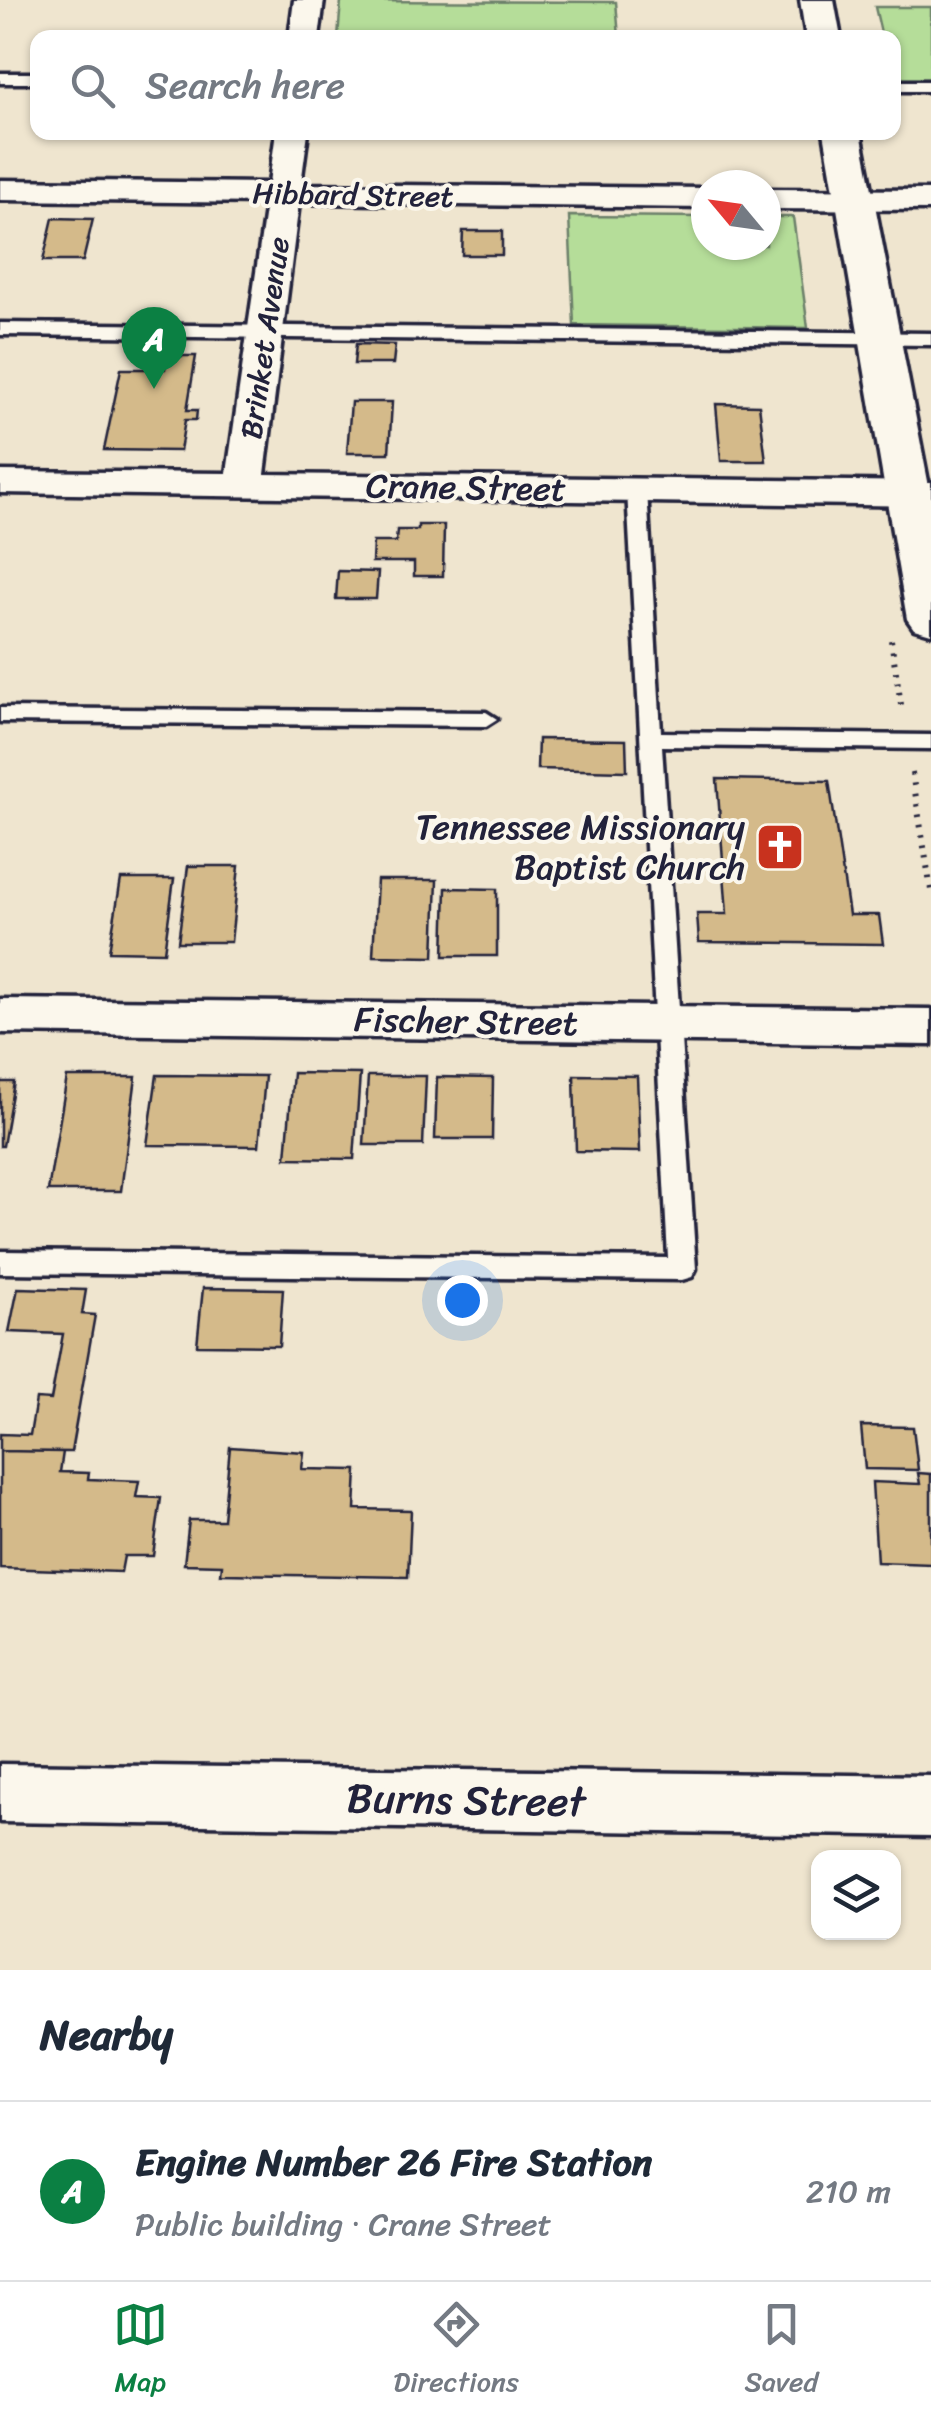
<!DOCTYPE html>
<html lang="en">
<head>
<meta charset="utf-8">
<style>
  body { margin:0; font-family:Sriracha,sans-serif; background:#f2f2f3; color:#1f2937 }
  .controls { position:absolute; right:30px; bottom:30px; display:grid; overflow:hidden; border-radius:20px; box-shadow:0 2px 8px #0004 }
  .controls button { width:90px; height:90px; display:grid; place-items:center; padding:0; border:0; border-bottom:2px solid #e0e1e3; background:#fff; color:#1f2937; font:50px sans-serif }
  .compass { position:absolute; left:691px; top:170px; width:90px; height:90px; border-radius:50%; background:#fff; box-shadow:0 2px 8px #0004; rotate:299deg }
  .you { position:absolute; left:462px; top:1300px; width:35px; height:35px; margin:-25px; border:8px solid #fff; border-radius:50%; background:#1a73e8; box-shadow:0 0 0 15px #1a73e833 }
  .badge { display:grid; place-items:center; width:65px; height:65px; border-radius:50%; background:#0b8043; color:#fff; font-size:32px; font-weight:700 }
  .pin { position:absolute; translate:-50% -82px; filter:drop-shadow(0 2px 5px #0008) }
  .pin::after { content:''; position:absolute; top:52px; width:35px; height:30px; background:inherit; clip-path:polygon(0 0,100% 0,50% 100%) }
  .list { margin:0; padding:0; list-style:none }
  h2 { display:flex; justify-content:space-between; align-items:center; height:130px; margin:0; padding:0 40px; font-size:42px }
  h2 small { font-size:32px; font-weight:400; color:#747a83 }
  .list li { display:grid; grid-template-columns:65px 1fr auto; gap:30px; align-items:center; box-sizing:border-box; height:180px; padding:0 40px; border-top:2px solid #e0e1e3 }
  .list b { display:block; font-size:38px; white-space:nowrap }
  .list p { margin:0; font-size:32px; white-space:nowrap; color:#747a83 }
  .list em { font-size:32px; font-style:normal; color:#747a83 }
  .icon { flex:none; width:55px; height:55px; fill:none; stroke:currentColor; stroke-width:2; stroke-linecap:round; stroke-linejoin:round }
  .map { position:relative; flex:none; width:931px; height:1970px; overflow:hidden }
  .search { position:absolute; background:#fff; box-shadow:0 2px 8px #0004; left:30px; right:30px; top:30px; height:110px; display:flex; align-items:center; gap:25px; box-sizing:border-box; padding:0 35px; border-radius:20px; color:#747a83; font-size:38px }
  .sheet { height:310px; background:#fff }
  nav { display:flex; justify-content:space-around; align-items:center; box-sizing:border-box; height:140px; border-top:2px solid #e0e1e3; background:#fff; font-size:28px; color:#747a83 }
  nav a { display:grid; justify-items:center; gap:5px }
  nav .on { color:#0b8043 }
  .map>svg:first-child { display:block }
  .green { fill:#b5dd99; stroke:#6c806a; stroke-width:2.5 }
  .building { fill:#d4ba8a; stroke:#22223b; stroke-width:2.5 }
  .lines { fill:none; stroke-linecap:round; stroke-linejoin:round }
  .lane-casing { stroke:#22223b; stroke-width:7 }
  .street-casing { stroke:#22223b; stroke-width:7 }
  .secondary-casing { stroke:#22223b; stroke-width:7 }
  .path { stroke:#22223b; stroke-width:6; stroke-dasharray:2.5 8; stroke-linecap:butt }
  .lane { fill:#fbf7ec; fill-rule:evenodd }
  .street { fill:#fbf7ec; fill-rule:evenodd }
  .secondary { fill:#fbf7ec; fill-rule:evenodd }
  .labels { text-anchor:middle; stroke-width:8; stroke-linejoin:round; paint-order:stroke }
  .far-street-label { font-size:30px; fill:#22223b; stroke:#fbf7ec }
  .street-label { font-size:35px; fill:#22223b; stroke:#fbf7ec }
  .poi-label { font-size:35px; fill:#22223b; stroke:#fbf7ec; text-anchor:end }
  .near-street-label { font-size:42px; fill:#22223b; stroke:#fbf7ec }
</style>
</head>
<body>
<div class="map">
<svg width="931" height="1970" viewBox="0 0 931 1970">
  <rect width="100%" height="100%" fill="#efe5cf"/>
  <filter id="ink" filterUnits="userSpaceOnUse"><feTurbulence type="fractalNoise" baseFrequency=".01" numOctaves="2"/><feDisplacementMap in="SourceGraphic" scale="20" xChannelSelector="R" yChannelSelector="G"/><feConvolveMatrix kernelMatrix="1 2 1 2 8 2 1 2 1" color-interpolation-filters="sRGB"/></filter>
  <g filter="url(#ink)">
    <path class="green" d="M 341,1 L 616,2 L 619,37 L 338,37 Z
      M 875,7 L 931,7 L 931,79 L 894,79 L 894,38 L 882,37 Z
      M 569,216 L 706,217 L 706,245 L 766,245 L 766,217 L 793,217 L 808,328 L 574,325 Z"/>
    <path class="building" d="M 53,218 L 93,219 L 83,261 L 43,261 Z
      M 463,231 L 502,231 L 502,255 L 462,255 Z
      M 356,344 L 395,345 L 393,364 L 354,364 Z
      M 167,356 L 196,356 L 187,410 L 197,410 L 196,420 L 185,420 L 180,451 L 104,450 L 121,369 L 165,369 Z
      M 351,402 L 392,402 L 389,453 L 347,453 Z
      M 716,404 L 759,405 L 766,461 L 721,461 Z
      M 418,525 L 444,525 L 443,576 L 414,576 L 414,562 L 372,562 L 373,542 L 396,542 L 397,530 L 418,530 Z
      M 338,571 L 378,572 L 376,599 L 336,599 Z
      M 538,739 L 626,740 L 627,771 L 537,769 Z
      M 717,779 L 829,781 L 849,915 L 879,915 L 883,944 L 699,942 L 697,914 L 727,914 Z
      M 188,866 L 239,866 L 231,942 L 178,942 Z
      M 121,879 L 174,879 L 164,952 L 109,951 Z
      M 377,880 L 437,880 L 434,957 L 373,956 Z
      M 446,888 L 497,889 L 497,956 L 444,956 Z
      M 293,1073 L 360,1074 L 354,1159 L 286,1158 Z
      M 157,1075 L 265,1076 L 259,1146 L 147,1145 Z
      M 574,1075 L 637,1076 L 640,1152 L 576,1151 Z
      M 368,1076 L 426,1076 L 423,1145 L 364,1145 Z
      M 67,1077 L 136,1077 L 121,1191 L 48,1191 Z
      M 437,1077 L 493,1078 L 492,1139 L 435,1139 Z
      M 0,1082 L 14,1082 L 3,1146 L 0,1146 Z
      M 18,1288 L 86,1290 L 82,1314 L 95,1315 L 71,1452 L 0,1451 L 0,1434 L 30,1435 L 36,1399 L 51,1400 L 63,1334 L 9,1332 Z
      M 203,1288 L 283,1289 L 279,1346 L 197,1345 Z
      M 861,1426 L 913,1427 L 918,1470 L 865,1469 Z
      M 230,1447 L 304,1452 L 302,1469 L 357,1470 L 355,1509 L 411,1510 L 408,1577 L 221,1574 L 222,1565 L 184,1564 L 189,1520 L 223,1520 Z
      M 0,1451 L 63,1452 L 60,1472 L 89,1473 L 88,1479 L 139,1481 L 136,1497 L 161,1498 L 153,1556 L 124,1556 L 121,1572 L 0,1568 Z
      M 918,1473 L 931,1474 L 931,1564 L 877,1562 L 872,1482 L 920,1484 Z"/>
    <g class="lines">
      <g class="lane-casing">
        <path id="lane" d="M 0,73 L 38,73 L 38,83 L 0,83 Z
          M 894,81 L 931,81 L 931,91 L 894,91 Z
          M 0,323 L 931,333 L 931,345 L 0,335 Z
          M 637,484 L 647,490 L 661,732 L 931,735 L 931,749 L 662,746 L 696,1269 L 692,1277 L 682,1280 L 0,1273 L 0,1251 L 668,1258 L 627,490 Z
          M 0,708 L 486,712 L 497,719 L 486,726 L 0,722 Z"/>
      </g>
      <g class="street-casing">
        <path id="street" d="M 294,0 L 324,0 L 319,38 L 289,38 Z
          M 276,132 L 308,132 L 301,184 L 706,188 L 706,208 L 299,203 L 265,474 L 931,482 L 931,506 L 0,493 L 0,471 L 227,473 L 266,203 L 0,200 L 0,180 L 269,183 Z
          M 766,189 L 931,190 L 931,210 L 766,209 Z
          M 0,999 L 931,1009 L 931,1045 L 0,1033 Z
          M 0,1764 L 931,1776 L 931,1836 L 0,1822 Z"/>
      </g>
      <g class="secondary-casing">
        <path id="secondary" d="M 800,0 L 834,0 L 841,38 L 806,38 Z
          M 824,132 L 861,132 L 931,497 L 931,634 L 914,629 L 907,619 Z"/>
      </g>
      <path class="path" d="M 891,640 L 902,711
        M 912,773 L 931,890"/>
      <use href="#lane" class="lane"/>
      <use href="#street" class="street"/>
      <use href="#secondary" class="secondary"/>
    </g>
  </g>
  <defs>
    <g id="church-square" transform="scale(2.5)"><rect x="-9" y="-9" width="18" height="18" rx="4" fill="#c8321e" stroke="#fbf7ec"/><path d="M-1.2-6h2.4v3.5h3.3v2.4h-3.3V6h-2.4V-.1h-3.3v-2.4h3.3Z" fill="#fff"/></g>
  </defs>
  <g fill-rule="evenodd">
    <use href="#church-square" x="780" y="847"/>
  </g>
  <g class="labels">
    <g class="far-street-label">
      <text transform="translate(353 195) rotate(1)" y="10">Hibbard Street</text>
      <text transform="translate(265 338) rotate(-82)" y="10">Brinket Avenue</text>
    </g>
    <g class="street-label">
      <text transform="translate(466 487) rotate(1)" y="12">Crane Street</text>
      <text transform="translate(466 1021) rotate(1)" y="12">Fischer Street</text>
    </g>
    <g class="poi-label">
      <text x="745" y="839">Tennessee Missionary<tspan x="745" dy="40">Baptist Church</tspan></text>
    </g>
    <g class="near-street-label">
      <text transform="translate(466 1799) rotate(1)" y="15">Burns Street</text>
    </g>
  </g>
</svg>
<div class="controls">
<button><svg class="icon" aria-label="layers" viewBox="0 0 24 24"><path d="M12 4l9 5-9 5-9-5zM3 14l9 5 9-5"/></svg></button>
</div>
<svg class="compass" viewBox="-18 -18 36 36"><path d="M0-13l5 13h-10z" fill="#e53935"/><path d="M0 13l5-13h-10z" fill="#747a83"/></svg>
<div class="you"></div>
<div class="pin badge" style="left:154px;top:389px">A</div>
<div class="search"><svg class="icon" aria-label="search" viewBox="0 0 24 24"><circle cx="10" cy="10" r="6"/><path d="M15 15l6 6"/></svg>Search here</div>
</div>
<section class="sheet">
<h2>Nearby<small></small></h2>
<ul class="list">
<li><span class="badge">A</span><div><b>Engine Number 26 Fire Station</b><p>Public building · Crane Street</p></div><em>210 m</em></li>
</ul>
</section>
<nav>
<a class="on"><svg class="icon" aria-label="map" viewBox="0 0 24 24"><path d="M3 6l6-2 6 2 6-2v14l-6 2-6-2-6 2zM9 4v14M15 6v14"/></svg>Map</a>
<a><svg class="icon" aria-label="directions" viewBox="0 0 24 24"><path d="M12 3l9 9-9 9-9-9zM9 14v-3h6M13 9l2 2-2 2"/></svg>Directions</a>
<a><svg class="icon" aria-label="saved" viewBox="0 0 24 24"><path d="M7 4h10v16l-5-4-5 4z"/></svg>Saved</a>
</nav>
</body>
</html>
